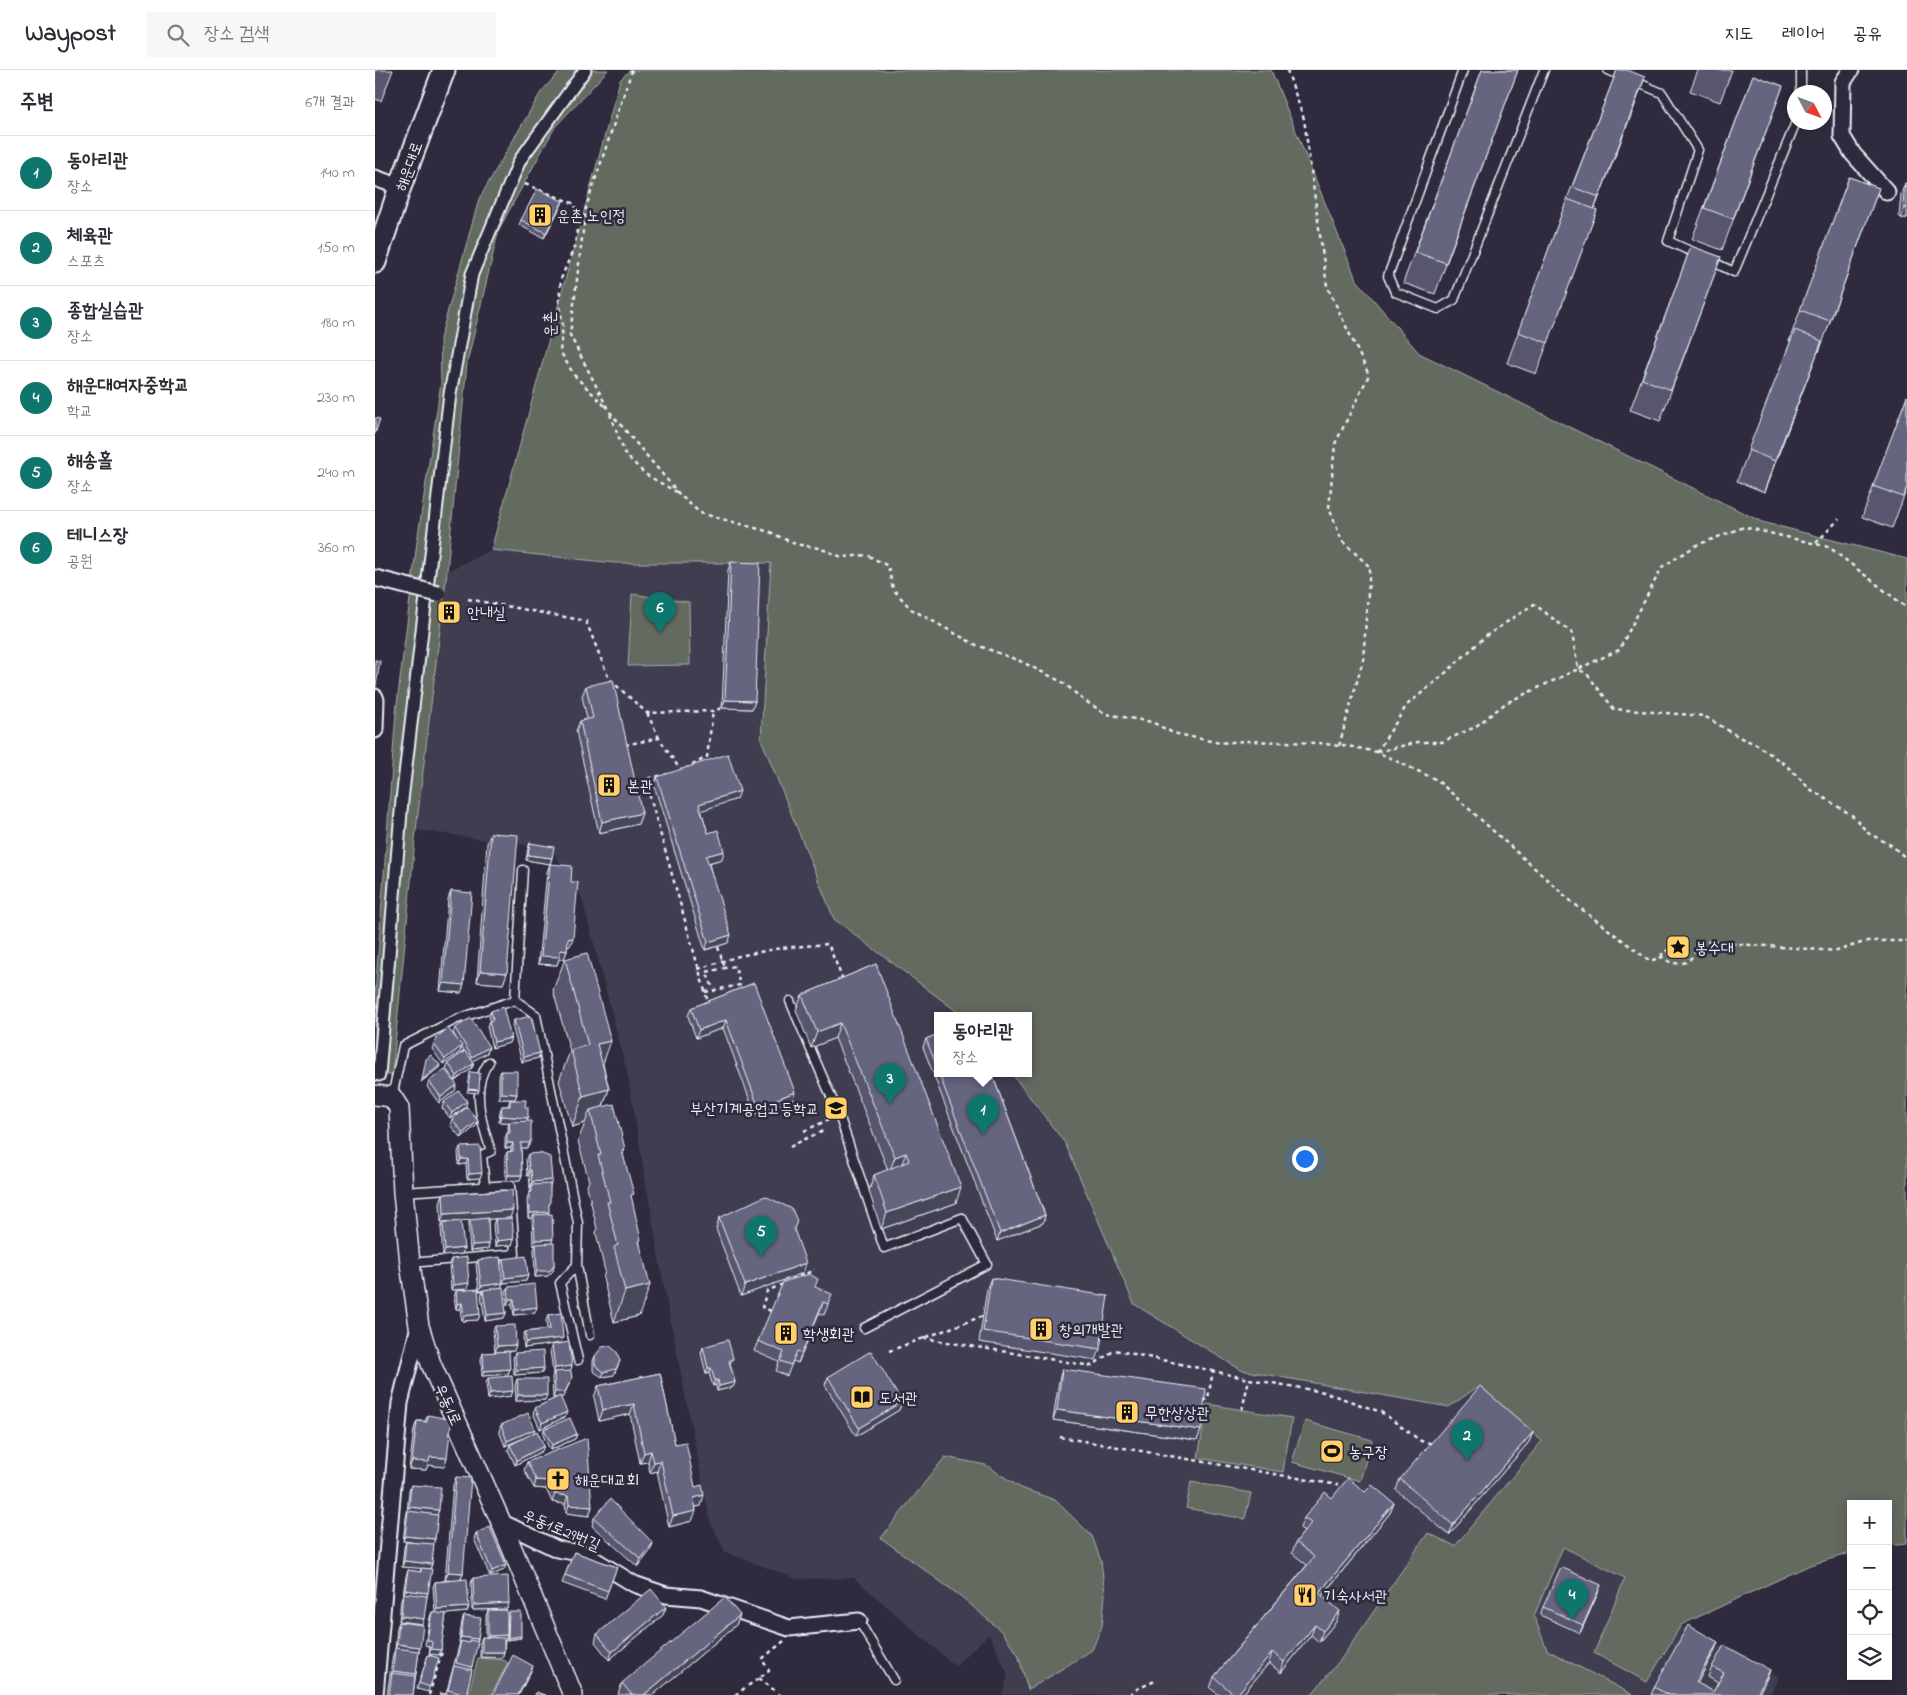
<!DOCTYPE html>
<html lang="ko">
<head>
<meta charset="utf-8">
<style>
  body { margin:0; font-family:"Indie Flower","Poor Story",sans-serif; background:#f7f7f7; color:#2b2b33 }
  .controls { position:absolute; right:15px; bottom:15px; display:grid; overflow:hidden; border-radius:0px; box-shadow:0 2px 12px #0003 }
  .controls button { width:45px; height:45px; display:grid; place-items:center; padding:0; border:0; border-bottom:1px solid #e1e1e2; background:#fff; color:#2b2b33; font:25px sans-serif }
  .compass { position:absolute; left:1412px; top:15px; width:45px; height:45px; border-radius:50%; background:#fff; box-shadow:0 2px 12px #0003; rotate:131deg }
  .you { position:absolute; left:929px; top:1088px; width:18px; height:18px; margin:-12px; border:4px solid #fff; border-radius:50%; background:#1a73e8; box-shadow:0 0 0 8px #1a73e833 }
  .badge { display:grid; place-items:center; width:32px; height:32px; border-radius:50%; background:#0f766e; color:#fff; font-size:16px; font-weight:700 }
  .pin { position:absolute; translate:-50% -41px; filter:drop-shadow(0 1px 2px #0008) }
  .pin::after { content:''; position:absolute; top:26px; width:18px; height:15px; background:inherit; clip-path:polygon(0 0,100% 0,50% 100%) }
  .popup { position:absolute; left:559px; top:942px; width:98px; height:65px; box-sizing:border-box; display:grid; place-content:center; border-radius:0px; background:#fff; filter:drop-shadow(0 1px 4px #0005); font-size:16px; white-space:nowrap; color:#7c7c81 }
  .popup b { font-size:19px; color:#2b2b33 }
  .popup::after { content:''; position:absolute; left:50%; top:100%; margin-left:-10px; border:10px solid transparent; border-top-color:#fff }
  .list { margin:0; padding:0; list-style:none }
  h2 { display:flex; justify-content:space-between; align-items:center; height:65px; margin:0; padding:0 20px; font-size:21px }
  h2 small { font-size:16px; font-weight:400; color:#7c7c81 }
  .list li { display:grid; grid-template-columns:32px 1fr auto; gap:15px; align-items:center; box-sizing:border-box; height:75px; padding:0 20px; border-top:1px solid #e1e1e2 }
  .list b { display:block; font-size:19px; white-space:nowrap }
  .list p { margin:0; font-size:16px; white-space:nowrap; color:#7c7c81 }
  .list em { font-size:16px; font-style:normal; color:#7c7c81 }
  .icon { flex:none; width:28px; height:28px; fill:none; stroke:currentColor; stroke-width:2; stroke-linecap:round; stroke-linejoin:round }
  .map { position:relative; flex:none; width:1532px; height:1625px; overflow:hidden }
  header { display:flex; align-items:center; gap:30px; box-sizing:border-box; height:70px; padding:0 25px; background:#fff; border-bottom:1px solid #e1e1e2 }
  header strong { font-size:24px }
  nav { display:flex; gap:28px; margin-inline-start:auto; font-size:18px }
  .search { width:350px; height:45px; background:#f7f7f7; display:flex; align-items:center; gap:12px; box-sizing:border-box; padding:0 18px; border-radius:0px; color:#7c7c81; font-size:19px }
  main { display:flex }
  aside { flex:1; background:#fff }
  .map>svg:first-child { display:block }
  .built { fill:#403c51 }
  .green { fill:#646b5f; stroke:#a6aeac }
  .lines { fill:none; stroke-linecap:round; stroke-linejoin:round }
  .service-casing { stroke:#e8f1f8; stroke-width:11 }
  .pedestrian-casing { stroke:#e8f1f8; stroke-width:15 }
  .minor-casing { stroke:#e8f1f8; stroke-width:19 }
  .tertiary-casing { stroke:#e8f1f8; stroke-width:22 }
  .secondary-casing { stroke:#e8f1f8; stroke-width:25 }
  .path { stroke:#e8f1f8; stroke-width:2.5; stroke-dasharray:4 4; stroke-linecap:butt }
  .service { stroke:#2f2a3d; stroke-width:8 }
  .pedestrian { stroke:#2f2a3d; stroke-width:11 }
  .minor { stroke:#2f2a3d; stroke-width:15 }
  .tertiary { stroke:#2f2a3d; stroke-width:19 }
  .secondary { stroke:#2f2a3d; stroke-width:21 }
  .minor-bridge-casing { stroke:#e8f1f8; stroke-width:19; stroke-linecap:butt }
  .path-bridge { stroke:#e8f1f8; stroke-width:2.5; stroke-dasharray:4 4; stroke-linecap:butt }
  .minor-bridge { stroke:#2f2a3d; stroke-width:15 }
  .wall { fill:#58576e; stroke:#e8f1f8 }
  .shaded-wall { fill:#47475a; stroke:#e8f1f8 }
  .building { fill:#666580; stroke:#e8f1f8 }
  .labels { text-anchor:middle; stroke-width:5; stroke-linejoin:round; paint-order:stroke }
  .street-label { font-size:16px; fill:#e8f1f8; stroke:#2f2a3d }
  .poi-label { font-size:16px; fill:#e8f1f8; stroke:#2f2a3d; text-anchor:start }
</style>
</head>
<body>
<header>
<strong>Waypost</strong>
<div class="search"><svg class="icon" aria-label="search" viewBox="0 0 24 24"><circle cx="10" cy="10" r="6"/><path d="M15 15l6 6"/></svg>장소 검색</div>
<nav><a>지도</a><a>레이어</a><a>공유</a></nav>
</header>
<main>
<aside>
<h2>주변<small>6개 결과</small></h2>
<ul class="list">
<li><span class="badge">1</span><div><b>동아리관</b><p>장소</p></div><em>140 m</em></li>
<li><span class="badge">2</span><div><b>체육관</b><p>스포츠</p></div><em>150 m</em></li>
<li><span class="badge">3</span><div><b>종합실습관</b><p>장소</p></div><em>180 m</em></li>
<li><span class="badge">4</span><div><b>해운대여자중학교</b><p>학교</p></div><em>230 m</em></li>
<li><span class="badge">5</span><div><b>해송홀</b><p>장소</p></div><em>240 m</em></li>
<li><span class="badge">6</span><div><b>테니스장</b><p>공원</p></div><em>360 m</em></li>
</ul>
</aside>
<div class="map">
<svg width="1532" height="1625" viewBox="0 0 1532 1625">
  <rect width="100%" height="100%" fill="#2f2a3d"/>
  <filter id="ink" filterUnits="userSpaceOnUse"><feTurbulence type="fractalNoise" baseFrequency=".02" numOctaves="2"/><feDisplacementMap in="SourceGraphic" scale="10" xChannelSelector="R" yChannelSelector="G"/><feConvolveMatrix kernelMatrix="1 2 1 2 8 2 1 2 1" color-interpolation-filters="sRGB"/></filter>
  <g filter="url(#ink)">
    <path class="built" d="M 116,480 L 240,493 L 397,493 L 386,669 L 459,848 L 588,946 L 563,946 L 563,1004 L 637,1004 L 690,1073 L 759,1234 L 1100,1318 L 1167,1371 L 1080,1476 L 1053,1463 L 960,1598 L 937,1625 L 627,1625 L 633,1605 L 614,1564 L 580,1596 L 479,1508 L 422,1509 L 350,1482 L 335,1451 L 290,1223 L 252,1002 L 207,828 L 176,779 L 41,760 L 72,501 Z
      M 1187,1477 L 1250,1508 L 1219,1583 L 1272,1612 L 1305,1555 L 1404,1607 L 1395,1625 L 1151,1625 L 1172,1580 L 1159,1546 Z"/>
    <path class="green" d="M 186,0 L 233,0 L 180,57 L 124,159 L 92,293 L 72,501 L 41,760 L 17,1005 L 0,1005 L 0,926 L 21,642 L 42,472 L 66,313 L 65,269 L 104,129 L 166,22 Z
      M 255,0 L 896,0 L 981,209 L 1044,283 L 1387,452 L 1532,489 L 1532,1474 L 1513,1476 L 1513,1434 L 1476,1434 L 1476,1483 L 1435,1495 L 1306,1555 L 1272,1612 L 1219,1583 L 1250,1508 L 1188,1477 L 1159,1546 L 1172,1580 L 1258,1625 L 936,1625 L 966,1589 L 1053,1463 L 1080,1476 L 1167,1371 L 1101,1318 L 1074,1337 L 866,1300 L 759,1234 L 690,1073 L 637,1004 L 653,1004 L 653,946 L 588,946 L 459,849 L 386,669 L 396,493 L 240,493 L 116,480 L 245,10 Z
      M 257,524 L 314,532 L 315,595 L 253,596 Z
      M 832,1334 L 917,1348 L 908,1402 L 823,1388 Z
      M 930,1351 L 997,1370 L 985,1411 L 917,1392 Z
      M 570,1387 L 611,1395 L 646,1418 L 680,1430 L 717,1466 L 726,1491 L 730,1524 L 727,1556 L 717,1580 L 653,1620 L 643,1584 L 627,1562 L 588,1528 L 506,1468 Z
      M 816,1412 L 876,1423 L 870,1449 L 811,1438 Z
      M 103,1588 L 129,1590 L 133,1593 L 116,1625 L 93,1625 Z"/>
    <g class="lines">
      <g class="service-casing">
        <path id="service" d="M 1088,0 L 1013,206 L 1020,222 L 1063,239 L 1079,230 L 1169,0
          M 1233,0 L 1287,23 L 1323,80 L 1293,171 L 1324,185
          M 1426,0 L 1426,22
          M 1334,190 L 1359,202 L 1421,52
          M 140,930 L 161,945 L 203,1153 L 202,1195 L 215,1265
          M 140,930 L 148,800
          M 415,931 L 464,1045 L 509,1178 L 587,1148 L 612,1194 L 489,1258
          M 17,1027 L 28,976 L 82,949 L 140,930
          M 110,1117 L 107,1085 L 116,1081 C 107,1054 95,1017 114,992
          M 28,1122 L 135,1115 L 140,1184 L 35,1193
          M 202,1195 L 185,1213 L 203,1290
          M 484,1551 L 519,1610"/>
      </g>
      <g class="pedestrian-casing">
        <path id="pedestrian" d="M 4,1005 L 27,730 L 75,324 L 97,204 L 145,90 L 210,0"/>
      </g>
      <g class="minor-casing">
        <path id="minor" d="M 1476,0 L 1468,12 L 1467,66 L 1478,84 L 1512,122
          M 0,108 L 25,117
          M 0,508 L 39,518
          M 0,627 L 1,630 L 0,660
          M 126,1452 L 182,1479 L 210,1484 L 259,1514 L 291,1525 L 326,1528 L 414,1558 L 484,1551
          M 0,1625 L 25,1333 L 44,1256"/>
      </g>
      <g class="tertiary-casing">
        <path id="tertiary" d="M 0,1025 L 17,1027 L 24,1038 L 28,1122 L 35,1193 L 44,1256 L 56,1294 L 126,1452 L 198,1625"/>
      </g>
      <g class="secondary-casing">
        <path id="secondary" d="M 0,192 L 25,117 L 69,0"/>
      </g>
      <path class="path" d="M 257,0 L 211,137 L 195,265 L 234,341 L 305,425 L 325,443 L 395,462 L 420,474 L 444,478 L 467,487 L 492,485 L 513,496 L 518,519 L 536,539 L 599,574 L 645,591 L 689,613 L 707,629 L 731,644 L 777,652 L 798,663 L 845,673 L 870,671 L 944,673 L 964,676 L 968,675 L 1002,682 L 1062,710 L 1197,832 L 1275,891 L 1287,887 C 1303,900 1322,893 1321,871 L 1462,881 L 1492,871 L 1532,871
        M 912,0 L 929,49 L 952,216 L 994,305 L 960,374 L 954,438 L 967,471 L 995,497 L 988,590 L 964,676
        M 150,114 L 200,134 L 203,151 L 200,175 L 186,209 L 184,231 L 188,256 L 185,281 L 199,305 L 231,337
        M 235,344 L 250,384 L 270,404 L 303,423
        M 1441,473 L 1464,449
        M 93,529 L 211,551 L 234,609 L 272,643 L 338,641 L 347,638
        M 272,643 L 284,668
        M 250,675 L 284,668 L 306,701
        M 1002,682 L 1032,635 L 1066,607 L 1111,566 L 1159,534 L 1197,563 L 1203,599 L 1244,580 L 1287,497 L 1322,475 L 1369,457 L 1454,477 L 1532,538
        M 1002,682 L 1043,672 L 1067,672 L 1100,657 L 1131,633 L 1203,599 L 1212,604 L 1239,639 L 1329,646 L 1366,668 L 1381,674 L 1412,696 L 1435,719 L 1478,746 L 1493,763 L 1516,775 L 1532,789
        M 310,699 L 332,687 L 338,641
        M 293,704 L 270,709 L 333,932
        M 1287,887 L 1287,883 L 1293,880
        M 323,899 L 364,886 L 406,878 L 453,874 L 468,910
        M 330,922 L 365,915 L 360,896 L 331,902 L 340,922
        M 429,1061 L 455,1049
        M 415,1077 L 432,1068 L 451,1060
        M 417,1210 L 439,1200
        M 396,1241 L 387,1237 L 392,1221 L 408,1214
        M 548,1268 L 716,1296 L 740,1280 L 838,1301
        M 514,1281 L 608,1246
        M 828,1332 L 833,1328 L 838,1301 L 874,1309
        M 867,1340 L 874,1309 L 949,1322 L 1006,1342 L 1046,1371 L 1059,1374
        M 685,1367 L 963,1415
        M 384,1608 L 405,1625
        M 54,1625 L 68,1579
        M 360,1625 L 394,1601 L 387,1589 L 409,1571
        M 755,1625 L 760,1620 L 782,1610"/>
      <use href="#service" class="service"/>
      <use href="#pedestrian" class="pedestrian"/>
      <use href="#minor" class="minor"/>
      <use href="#tertiary" class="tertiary"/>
      <use href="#secondary" class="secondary"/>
      <g class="minor-bridge-casing">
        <path id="minor-bridge" d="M 39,518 L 63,524"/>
      </g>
      <path class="path-bridge" d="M 343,877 L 350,898"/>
      <use href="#minor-bridge" class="minor-bridge"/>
    </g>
    <path class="wall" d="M 0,0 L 18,0 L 6,31 L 0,29 Z
      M 1107,0 L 1143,0 L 1060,224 L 1028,213 Z
      M 1242,0 L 1270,7 L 1219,139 L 1222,140 L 1161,304 L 1132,293 L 1192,129 Z
      M 1323,0 L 1357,0 L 1345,32 L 1315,21 Z
      M 1378,5 L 1408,16 L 1347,180 L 1317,169 Z
      M 1474,107 L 1504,118 L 1444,282 L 1443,281 L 1389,422 L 1362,411 L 1416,271 L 1414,271 Z
      M 1530,113 L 1532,148 L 1526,148 L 1524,146 L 1526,124 Z
      M 188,131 L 169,168 L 144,155 L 146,150 Z
      M 1316,176 L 1346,187 L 1285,351 L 1255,340 Z
      M 1532,326 L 1532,418 L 1517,458 L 1487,447 Z
      M 356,492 L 380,631 L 377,639 L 347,638 L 353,500 Z
      M 211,616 L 267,743 L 263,754 L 224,763 L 201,661 L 205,651 L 212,649 L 207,626 Z
      M 282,707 L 362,729 L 326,740 L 333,763 L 347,789 L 334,793 L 353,873 L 330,880 L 279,715 Z
      M 116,763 L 132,903 L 128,914 L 102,912 L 112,773 Z
      M 155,773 L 177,788 L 175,794 L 151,790 L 153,778 Z
      M 175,794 L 196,812 L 195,876 L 192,876 L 192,881 L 189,889 L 184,889 L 182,895 L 163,894 L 172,802 Z
      M 76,821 L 86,923 L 65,921 L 73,829 Z
      M 190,889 L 228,994 L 234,1019 L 228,1037 L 250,1079 L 248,1084 L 265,1174 L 264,1246 L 239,1252 L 228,1208 L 230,1201 L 221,1163 L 222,1159 L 212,1116 L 214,1111 L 203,1071 L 210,1053 L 197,1057 L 184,1011 L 195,981 L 178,920 Z
      M 501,894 L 581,1133 L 506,1159 L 494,1121 L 499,1105 L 513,1100 L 460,968 L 436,978 L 421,940 L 427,925 Z
      M 379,913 L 417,1031 L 380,1044 L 348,958 L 321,968 L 313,946 L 316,938 Z
      M 116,941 L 136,968 L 134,973 L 117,978 L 112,956 L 114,951 L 115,950 L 114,946 Z
      M 139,950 L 165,983 L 163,988 L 147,992 L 137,955 Z
      M 80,958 L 114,977 L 112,983 L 97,991 L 99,993 L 97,998 L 80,1011 L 71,999 L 73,993 L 89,981 L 87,978 L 85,982 L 68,994 L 57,979 L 61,968 L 81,968 L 78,963 Z
      M 563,964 L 563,1004 L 617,1004 L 670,1145 L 668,1153 L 622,1171 L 548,977 L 551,969 Z
      M 126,1001 L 142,1024 L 140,1029 L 124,1029 L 124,1006 Z
      M 54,1011 L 80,1021 L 64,1033 L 52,1017 Z
      M 135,1030 L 150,1037 L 153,1048 L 151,1052 L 156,1070 L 154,1075 L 152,1078 L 146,1078 L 147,1105 L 145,1110 L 131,1111 L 130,1087 L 132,1082 L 136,1081 L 136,1078 L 130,1078 L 130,1068 L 132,1063 L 133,1063 L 133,1057 L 134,1052 L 124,1052 L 125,1041 L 127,1036 L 133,1036 Z
      M 69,1032 L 91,1037 L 75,1048 L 67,1038 Z
      M 77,1049 L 103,1051 L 101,1056 L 86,1068 L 75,1055 Z
      M 85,1077 L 105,1108 L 92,1109 L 91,1094 L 84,1095 L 83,1082 Z
      M 153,1084 L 175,1115 L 173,1144 L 179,1195 L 178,1201 L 173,1206 L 160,1207 L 159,1179 L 161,1175 L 158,1175 L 157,1150 L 157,1148 L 153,1148 L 152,1129 L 154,1123 L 155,1123 L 156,1117 L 155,1118 L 154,1105 L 152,1106 L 151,1089 Z
      M 68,1124 L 135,1148 L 137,1175 L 120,1176 L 118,1155 L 120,1149 L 134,1148 L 113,1149 L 114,1174 L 113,1179 L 95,1181 L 93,1155 L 95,1150 L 66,1152 L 65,1132 Z
      M 344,1148 L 419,1160 L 428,1203 L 366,1226 L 341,1159 Z
      M 68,1153 L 89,1178 L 87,1184 L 68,1186 L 66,1158 Z
      M 76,1189 L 92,1219 L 76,1220 L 74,1194 Z
      M 128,1189 L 153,1205 L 151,1211 L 128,1213 L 126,1217 L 131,1243 L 129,1248 L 110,1251 L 106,1225 L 108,1221 L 104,1221 L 101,1195 L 103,1190 L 126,1194 Z
      M 616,1208 L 725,1279 L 721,1290 L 604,1272 L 612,1218 Z
      M 133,1217 L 160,1243 L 139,1245 L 137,1234 L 132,1235 L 131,1222 Z
      M 440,1217 L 453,1235 L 449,1245 L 444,1243 L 423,1293 L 418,1291 L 412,1306 L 401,1301 L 404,1292 L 379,1281 L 383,1271 Z
      M 81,1221 L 105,1244 L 103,1250 L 87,1251 L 85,1239 L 81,1239 L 79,1227 Z
      M 173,1245 L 186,1273 L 149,1278 L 148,1267 L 150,1262 L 172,1259 L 171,1250 Z
      M 120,1256 L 139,1281 L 120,1282 L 118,1261 Z
      M 177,1275 L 197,1296 L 195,1301 L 197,1308 L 188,1327 L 185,1327 L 190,1347 L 165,1359 L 158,1343 L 160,1338 L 183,1327 L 178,1328 L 177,1308 L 178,1303 L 175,1280 Z
      M 328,1277 L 358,1288 L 355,1294 L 360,1312 L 358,1317 L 342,1321 L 341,1315 L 338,1316 L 334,1303 L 331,1304 L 326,1283 Z
      M 108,1283 L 135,1299 L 133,1304 L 107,1306 L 106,1289 Z
      M 140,1283 L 167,1303 L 139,1305 L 138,1288 Z
      M 220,1286 L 239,1305 L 227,1307 L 218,1301 L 218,1291 Z
      M 687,1299 L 826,1360 L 822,1370 L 678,1350 L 684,1310 Z
      M 285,1303 L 300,1374 L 320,1417 L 326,1436 L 321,1437 L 317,1451 L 294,1457 L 282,1401 L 275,1403 L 273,1392 L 265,1393 L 255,1344 L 224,1351 L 219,1327 L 223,1316 Z
      M 453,1307 L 527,1332 L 524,1340 L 481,1366 L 450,1315 Z
      M 113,1308 L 138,1321 L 136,1326 L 113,1329 L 111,1313 Z
      M 142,1309 L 170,1330 L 141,1331 L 140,1315 Z
      M 53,1345 L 69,1397 L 53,1395 L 51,1400 L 34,1399 L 39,1359 L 42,1351 L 50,1351 Z
      M 126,1355 L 158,1363 L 167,1381 L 140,1395 L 133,1380 L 135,1375 L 147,1369 L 130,1376 L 124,1361 Z
      M 169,1359 L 202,1364 L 200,1369 L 175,1380 L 168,1365 Z
      M 1158,1362 L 1154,1372 L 1074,1465 L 1021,1420 L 1025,1409 Z
      M 152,1392 L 217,1437 L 214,1446 L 191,1443 L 190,1434 L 177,1432 L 171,1419 L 159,1418 L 149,1400 Z
      M 81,1407 L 88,1503 L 86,1510 L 92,1542 L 71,1544 L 66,1580 L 64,1585 L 54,1584 L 55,1577 L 50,1575 L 55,1547 L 57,1542 L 60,1542 L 58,1517 L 60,1512 L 77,1510 L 70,1510 L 78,1415 Z
      M 36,1415 L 64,1440 L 62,1445 L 60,1469 L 58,1474 L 57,1494 L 55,1499 L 52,1526 L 47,1554 L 24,1551 L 26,1529 L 28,1524 L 31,1506 L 33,1500 L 45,1502 L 46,1498 L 27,1497 L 29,1477 L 31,1472 L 42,1473 L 28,1471 L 31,1447 L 32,1443 L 34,1420 Z
      M 990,1422 L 1019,1433 L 1015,1443 L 947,1526 L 961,1552 L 944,1572 L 936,1565 L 906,1603 L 894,1593 L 867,1625 L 844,1625 L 835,1618 L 839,1607 L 932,1495 L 917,1483 L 921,1472 L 929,1462 L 925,1458 L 929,1448 L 957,1428 Z
      M 219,1448 L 278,1473 L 275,1481 L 263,1497 L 217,1456 Z
      M 101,1463 L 129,1500 L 115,1506 L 99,1469 Z
      M 199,1482 L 242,1497 L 230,1529 L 187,1513 Z
      M 98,1508 L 134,1533 L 132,1539 L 97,1540 L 96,1513 Z
      M 1223,1523 L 1205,1563 L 1165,1545 L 1168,1537 Z
      M 291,1537 L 288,1545 L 234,1590 L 220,1572 L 222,1564 Z
      M 113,1540 L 130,1571 L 129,1582 L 127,1588 L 105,1587 L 105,1573 L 107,1567 L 111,1568 L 111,1546 Z
      M 134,1542 L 146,1568 L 132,1570 L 133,1544 Z
      M 365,1545 L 361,1555 L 278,1625 L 244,1625 L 243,1624 L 247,1613 Z
      M 89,1546 L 103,1569 L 96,1600 L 97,1600 L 91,1625 L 65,1625 L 71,1624 L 85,1572 L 84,1572 L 87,1551 Z
      M 24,1552 L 45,1577 L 44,1581 L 38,1625 L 12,1625 L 18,1584 L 20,1580 L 22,1557 Z
      M 1339,1582 L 1322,1613 L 1338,1622 L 1343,1613 L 1333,1607 L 1337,1597 L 1395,1600 L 1391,1610 L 1383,1625 L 1276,1625 L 1279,1617 Z
      M 53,1585 L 64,1588 L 53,1622 L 42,1619 Z"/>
    <path class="shaded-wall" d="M 1270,7 L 1259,38 L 1212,158 L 1224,127 Z
      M 188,131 L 186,136 L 169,168 L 171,163 Z
      M 1530,138 L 1532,138 L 1532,148 L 1526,148 Z
      M 1447,271 L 1435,302 L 1389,422 L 1400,391 Z
      M 69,544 L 79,545 L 78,548 L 68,547 Z
      M 350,630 L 380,631 L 377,639 L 347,638 Z
      M 365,721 L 362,729 L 322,742 L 324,734 Z
      M 267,743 L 263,754 L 224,763 L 227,752 Z
      M 349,781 L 347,789 L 329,794 L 331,786 Z
      M 153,785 L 177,788 L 175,794 L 151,790 Z
      M 356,865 L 353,873 L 330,880 L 333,872 Z
      M 198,868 L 195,876 L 190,877 L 193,869 Z
      M 185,880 L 192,881 L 189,889 L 184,889 L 182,895 L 163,894 L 166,886 Z
      M 105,901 L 132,903 L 128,914 L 102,912 Z
      M 68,913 L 89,915 L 86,923 L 65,921 Z
      M 351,950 L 348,958 L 321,968 L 324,960 Z
      M 465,953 L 460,968 L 436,978 L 442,962 Z
      M 136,968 L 134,973 L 117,978 L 119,972 Z
      M 236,971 L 225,1002 L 222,974 Z
      M 87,976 L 85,982 L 68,994 L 70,989 Z
      M 114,977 L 112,983 L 96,992 L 97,987 Z
      M 165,983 L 163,988 L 147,992 L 149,987 Z
      M 99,993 L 97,998 L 80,1011 L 82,1006 Z
      M 65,995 L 64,998 L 46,1012 L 47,1010 Z
      M 82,1015 L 80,1021 L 64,1033 L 66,1027 Z
      M 93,1019 L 104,1020 L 103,1023 L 92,1022 Z
      M 234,1019 L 223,1050 L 215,1040 L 210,1053 L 197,1057 L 208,1026 Z
      M 420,1022 L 417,1031 L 380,1044 L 383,1036 Z
      M 126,1023 L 142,1024 L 140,1029 L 124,1029 Z
      M 92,1031 L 91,1037 L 75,1048 L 77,1043 Z
      M 126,1046 L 153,1048 L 151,1053 L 124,1052 Z
      M 103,1051 L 101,1056 L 86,1068 L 88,1063 Z
      M 156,1070 L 154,1075 L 152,1078 L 144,1078 L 146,1073 Z
      M 132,1073 L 138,1073 L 136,1078 L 130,1078 Z
      M 531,1083 L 525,1098 L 514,1103 L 520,1087 Z
      M 86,1089 L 93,1089 L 91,1094 L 84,1095 Z
      M 154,1100 L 156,1100 L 154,1105 L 152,1106 Z
      M 107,1103 L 105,1108 L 92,1109 L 94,1104 Z
      M 133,1105 L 147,1105 L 145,1110 L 131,1111 Z
      M 177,1110 L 175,1116 L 157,1115 L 155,1118 L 157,1112 Z
      M 586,1117 L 581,1133 L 506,1159 L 512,1143 Z
      M 138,1140 L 135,1148 L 66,1152 L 69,1144 Z
      M 174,1142 L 172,1148 L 159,1145 L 157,1148 L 153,1148 L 155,1143 Z
      M 670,1145 L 668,1153 L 622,1171 L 625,1163 Z
      M 139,1169 L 137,1175 L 120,1176 L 122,1171 Z
      M 178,1169 L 176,1174 L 158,1175 L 160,1170 Z
      M 114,1174 L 113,1179 L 95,1181 L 97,1175 Z
      M 89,1178 L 87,1184 L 68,1186 L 70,1180 Z
      M 431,1193 L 428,1203 L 366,1226 L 370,1215 Z
      M 179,1195 L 178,1201 L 173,1206 L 160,1207 L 162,1201 Z
      M 153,1205 L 151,1211 L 128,1213 L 130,1208 Z
      M 94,1213 L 92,1219 L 76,1220 L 78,1215 Z
      M 128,1213 L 126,1218 L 104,1221 L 106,1216 Z
      M 275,1215 L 264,1246 L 239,1252 L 250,1221 Z
      M 134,1229 L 139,1229 L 137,1234 L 132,1235 Z
      M 448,1232 L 444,1243 L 423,1293 L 427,1283 Z
      M 87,1233 L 85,1239 L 81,1239 L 82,1234 Z
      M 162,1237 L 160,1243 L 139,1245 L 140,1240 Z
      M 131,1243 L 129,1248 L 110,1251 L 112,1245 Z
      M 105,1244 L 103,1250 L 87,1251 L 89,1246 Z
      M 188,1268 L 186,1273 L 149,1278 L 151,1272 Z
      M 141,1275 L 139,1281 L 120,1282 L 122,1276 Z
      M 245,1291 L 239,1305 L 227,1307 L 229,1302 Z
      M 197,1296 L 195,1302 L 178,1304 L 180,1298 Z
      M 169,1298 L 167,1303 L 139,1305 L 141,1300 Z
      M 333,1298 L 336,1298 L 334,1303 L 331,1304 Z
      M 135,1299 L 133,1304 L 107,1306 L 109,1301 Z
      M 197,1308 L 188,1327 L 178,1328 L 180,1322 Z
      M 343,1310 L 341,1315 L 338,1316 L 340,1311 Z
      M 360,1312 L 358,1317 L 342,1321 L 344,1316 Z
      M 138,1321 L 136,1326 L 113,1329 L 115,1323 Z
      M 143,1325 L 172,1325 L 170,1330 L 141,1331 Z
      M 527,1332 L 524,1340 L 481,1366 L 484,1358 Z
      M 259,1334 L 255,1344 L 224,1351 L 228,1340 Z
      M 682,1340 L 826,1360 L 822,1370 L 678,1350 Z
      M 192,1342 L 190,1347 L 165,1359 L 167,1353 Z
      M 160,1359 L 158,1364 L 130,1376 L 132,1371 Z
      M 1158,1362 L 1154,1372 L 1074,1465 L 1078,1455 Z
      M 202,1364 L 200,1369 L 175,1380 L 177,1375 Z
      M 169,1376 L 167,1381 L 140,1395 L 142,1390 Z
      M 276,1381 L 273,1392 L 265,1393 L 269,1383 Z
      M 55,1387 L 72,1388 L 69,1397 L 53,1395 L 51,1400 L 34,1399 L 37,1391 Z
      M 286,1391 L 282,1401 L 275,1403 L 279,1392 Z
      M 161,1410 L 174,1411 L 171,1419 L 159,1418 Z
      M 180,1424 L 193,1426 L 190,1434 L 177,1432 Z
      M 329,1425 L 326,1436 L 315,1438 L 319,1428 Z
      M 1019,1433 L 1015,1443 L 940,1534 L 944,1523 Z
      M 194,1435 L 217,1437 L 214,1446 L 191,1443 Z
      M 34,1437 L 64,1440 L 62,1445 L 32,1443 Z
      M 321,1441 L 317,1451 L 294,1457 L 298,1446 Z
      M 30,1466 L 60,1469 L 58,1475 L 28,1471 Z
      M 278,1473 L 275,1481 L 263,1497 L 266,1489 Z
      M 29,1491 L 57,1494 L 55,1499 L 27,1497 Z
      M 131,1495 L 129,1500 L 115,1506 L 117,1501 Z
      M 73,1502 L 88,1503 L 85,1511 L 70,1510 Z
      M 1226,1515 L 1223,1523 L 1205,1563 L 1208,1555 Z
      M 30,1520 L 53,1523 L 51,1529 L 28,1525 Z
      M 134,1533 L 132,1539 L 97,1540 L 99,1535 Z
      M 94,1537 L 92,1542 L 60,1545 L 62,1539 Z
      M 291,1537 L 288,1545 L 234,1590 L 237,1582 Z
      M 965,1541 L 961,1552 L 944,1572 L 948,1561 Z
      M 365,1545 L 361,1555 L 278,1625 L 269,1625 Z
      M 26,1546 L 49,1549 L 47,1554 L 24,1551 Z
      M 940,1555 L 936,1565 L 906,1603 L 909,1592 Z
      M 132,1565 L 130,1571 L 111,1571 L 113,1566 Z
      M 146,1566 L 146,1568 L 132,1570 L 133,1568 Z
      M 86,1567 L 103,1569 L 101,1574 L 84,1572 Z
      M 1343,1572 L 1339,1582 L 1317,1623 L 1321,1612 Z
      M 22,1574 L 45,1577 L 43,1583 L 20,1580 Z
      M 56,1579 L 66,1580 L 64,1585 L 54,1584 Z
      M 107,1582 L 129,1582 L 127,1588 L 105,1587 Z
      M 897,1582 L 894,1593 L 867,1625 L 862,1625 Z
      M 158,1596 L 156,1601 L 144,1625 L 143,1625 Z
      M 1395,1600 L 1391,1610 L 1383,1625 L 1381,1625 Z
      M 18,1601 L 41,1604 L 40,1609 L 16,1606 Z"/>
    <path class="building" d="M 1107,0 L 1143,0 L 1071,193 L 1040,182 Z
      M 1242,0 L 1252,0 L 1270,7 L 1224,127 L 1197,117 Z
      M 1378,5 L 1408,16 L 1358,149 L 1329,138 Z
      M 1474,107 L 1504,118 L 1455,251 L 1425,240 Z
      M 1530,113 L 1532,113 L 1532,138 L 1530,138 L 1528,135 Z
      M 162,119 L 188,131 L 171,163 L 146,150 Z
      M 1192,129 L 1222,140 L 1173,273 L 1143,262 Z
      M 1316,176 L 1346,187 L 1296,320 L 1267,309 Z
      M 1420,260 L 1447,271 L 1400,391 L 1373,380 Z
      M 1532,326 L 1532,417 L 1528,427 L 1498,416 Z
      M 0,348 L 5,349 L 0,364 Z
      M 356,492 L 385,493 L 380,631 L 350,630 Z
      M 71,534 L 80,536 L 79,545 L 69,544 Z
      M 0,590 L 5,591 L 0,622 Z
      M 238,610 L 267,743 L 227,752 L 205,651 L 218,648 L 211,616 Z
      M 353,684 L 365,721 L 324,734 L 333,763 L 343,760 L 349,781 L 331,786 L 356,865 L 333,872 L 282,707 Z
      M 116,763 L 143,765 L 132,903 L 105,901 Z
      M 155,773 L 179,777 L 177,788 L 153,785 Z
      M 175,794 L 197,796 L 196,812 L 203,812 L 198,868 L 193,869 L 192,881 L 185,880 L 185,887 L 166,886 Z
      M 76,821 L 97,823 L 89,915 L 68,913 Z
      M 212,883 L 236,971 L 222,974 L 234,1019 L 208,1026 L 196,980 L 213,975 L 190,889 Z
      M 501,894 L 586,1117 L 512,1143 L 499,1105 L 534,1091 L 531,1083 L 520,1087 L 465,953 L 442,962 L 427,925 Z
      M 379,913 L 420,1022 L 383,1036 L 351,950 L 324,960 L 316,938 Z
      M 128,937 L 136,968 L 119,972 L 114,951 L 118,950 L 116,941 Z
      M 156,946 L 165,983 L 149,987 L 139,950 Z
      M 96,948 L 114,977 L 97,987 L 80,958 Z
      M 73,958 L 87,976 L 70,989 L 59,974 L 61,968 Z
      M 563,964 L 563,1000 L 551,969 Z
      M 90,981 L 99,993 L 82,1006 L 73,993 Z
      M 56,985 L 65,995 L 47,1010 L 51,989 Z
      M 70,999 L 82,1015 L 66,1027 L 54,1011 Z
      M 126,1001 L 142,1001 L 142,1024 L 126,1023 Z
      M 95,1002 L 105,1003 L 104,1020 L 93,1019 Z
      M 564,1004 L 617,1004 L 670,1145 L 625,1163 Z
      M 84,1021 L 92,1031 L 77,1043 L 69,1032 Z
      M 135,1030 L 151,1030 L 150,1037 L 153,1037 L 153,1048 L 126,1046 L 127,1036 L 135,1036 Z
      M 239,1034 L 250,1079 L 247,1081 L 259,1124 L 256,1125 L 266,1170 L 264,1171 L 275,1215 L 250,1221 L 239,1177 L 243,1175 L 232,1132 L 235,1132 L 223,1085 L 226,1085 L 215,1040 Z
      M 92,1037 L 103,1051 L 88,1063 L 77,1049 Z
      M 156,1051 L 156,1070 L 154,1073 L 146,1073 L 147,1105 L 133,1105 L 132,1082 L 138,1081 L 138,1073 L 132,1073 L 132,1063 L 135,1063 L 134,1052 Z
      M 105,1076 L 107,1103 L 94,1104 L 93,1089 L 86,1089 L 85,1077 Z
      M 165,1083 L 175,1087 L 177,1110 L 157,1112 L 156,1100 L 154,1100 L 153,1084 Z
      M 175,1114 L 175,1134 L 174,1134 L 174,1142 L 155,1143 L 154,1123 L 157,1122 L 157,1115 Z
      M 137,1120 L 138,1140 L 69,1144 L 68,1124 Z
      M 390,1126 L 417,1139 L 422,1151 L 419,1159 L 431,1193 L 370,1215 L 344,1148 Z
      M 177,1144 L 178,1169 L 160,1170 L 159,1145 Z
      M 113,1148 L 114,1174 L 97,1175 L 95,1150 Z
      M 137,1148 L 139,1169 L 122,1171 L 120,1149 Z
      M 86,1151 L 89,1178 L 70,1180 L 68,1153 Z
      M 179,1173 L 179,1195 L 175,1201 L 162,1201 L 161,1174 Z
      M 151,1186 L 153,1205 L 130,1208 L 128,1189 Z
      M 92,1187 L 94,1213 L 78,1215 L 76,1189 Z
      M 125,1187 L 128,1213 L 106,1216 L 103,1190 Z
      M 434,1204 L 443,1209 L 440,1217 L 457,1224 L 453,1234 L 448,1232 L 427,1283 L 422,1281 L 416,1295 L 405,1291 L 409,1282 L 383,1271 L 408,1212 Z
      M 616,1208 L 733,1226 L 725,1279 L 608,1261 Z
      M 160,1214 L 162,1237 L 140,1240 L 139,1229 L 134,1229 L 133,1217 Z
      M 128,1217 L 131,1243 L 112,1245 L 108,1220 Z
      M 103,1219 L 105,1244 L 89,1246 L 87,1233 L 82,1234 L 81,1221 Z
      M 186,1243 L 188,1268 L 151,1272 L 150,1262 L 175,1259 L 173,1245 Z
      M 140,1255 L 141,1275 L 122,1276 L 120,1256 Z
      M 353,1270 L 358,1288 L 354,1291 L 360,1312 L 344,1316 L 343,1310 L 340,1311 L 336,1298 L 333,1298 L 328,1277 Z
      M 194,1272 L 197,1296 L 180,1298 L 177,1275 Z
      M 235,1276 L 242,1282 L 245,1291 L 241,1299 L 229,1302 L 220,1295 L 220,1286 L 227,1277 Z
      M 134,1281 L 135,1299 L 109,1301 L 108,1283 Z
      M 168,1281 L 169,1298 L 141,1300 L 140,1283 Z
      M 496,1281 L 527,1332 L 484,1358 L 453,1307 Z
      M 687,1299 L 831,1319 L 826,1360 L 682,1340 Z
      M 196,1301 L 197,1308 L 190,1322 L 180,1322 L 179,1302 Z
      M 285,1303 L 300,1374 L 311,1372 L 320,1417 L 327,1415 L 329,1425 L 319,1428 L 321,1441 L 298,1446 L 286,1391 L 279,1392 L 276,1381 L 269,1383 L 259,1334 L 228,1340 L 223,1316 Z
      M 137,1306 L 138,1321 L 115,1323 L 113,1308 Z
      M 142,1309 L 172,1309 L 172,1325 L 143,1325 Z
      M 1105,1316 L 1158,1362 L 1078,1455 L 1025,1409 Z
      M 185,1326 L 192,1342 L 167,1353 L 160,1338 Z
      M 153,1343 L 160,1359 L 132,1371 L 126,1355 Z
      M 53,1345 L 73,1349 L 76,1354 L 72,1388 L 55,1387 L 54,1392 L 37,1391 L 42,1351 L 52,1352 Z
      M 195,1348 L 202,1364 L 177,1375 L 169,1359 Z
      M 162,1361 L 169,1376 L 142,1390 L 135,1375 Z
      M 212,1368 L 217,1437 L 194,1435 L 193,1426 L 180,1424 L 174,1411 L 161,1410 L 152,1392 Z
      M 81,1407 L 96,1408 L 88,1503 L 73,1502 Z
      M 973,1408 L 990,1422 L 997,1415 L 1019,1433 L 944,1523 L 965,1541 L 948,1561 L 940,1555 L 909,1592 L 897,1582 L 862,1625 L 860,1625 L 839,1607 L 939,1487 L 921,1472 L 936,1453 L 929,1448 L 950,1422 L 957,1428 Z
      M 36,1415 L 66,1417 L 64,1440 L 34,1437 Z
      M 235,1429 L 278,1473 L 266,1489 L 219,1448 Z
      M 33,1441 L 63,1445 L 60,1469 L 30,1466 Z
      M 115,1457 L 131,1495 L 117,1501 L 101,1463 Z
      M 31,1472 L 59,1474 L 57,1494 L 29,1491 Z
      M 199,1482 L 242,1497 L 233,1521 L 190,1505 Z
      M 1186,1497 L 1226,1515 L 1208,1555 L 1168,1537 Z
      M 46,1498 L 57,1499 L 53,1523 L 30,1520 L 33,1500 L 46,1502 Z
      M 133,1506 L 134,1533 L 99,1535 L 98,1508 Z
      M 92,1509 L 94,1537 L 62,1539 L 60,1512 Z
      M 276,1519 L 291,1537 L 237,1582 L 222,1564 Z
      M 28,1523 L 52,1526 L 49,1549 L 26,1546 Z
      M 350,1527 L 365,1545 L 269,1625 L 257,1625 L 247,1613 Z
      M 113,1540 L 132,1540 L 132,1565 L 113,1566 Z
      M 57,1542 L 71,1544 L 66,1580 L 56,1579 L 57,1572 L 52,1570 Z
      M 134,1542 L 146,1542 L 146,1566 L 133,1568 Z
      M 89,1546 L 106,1548 L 103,1569 L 86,1567 Z
      M 24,1552 L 48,1555 L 45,1577 L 22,1574 Z
      M 1313,1555 L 1343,1572 L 1321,1612 L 1338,1622 L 1349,1603 L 1337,1597 L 1349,1575 L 1395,1600 L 1381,1625 L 1293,1625 L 1279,1617 Z
      M 107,1567 L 129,1568 L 129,1582 L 107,1582 Z
      M 95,1570 L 103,1572 L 97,1597 L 81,1593 L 86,1571 L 94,1573 Z
      M 20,1578 L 44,1581 L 41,1604 L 18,1601 Z
      M 53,1585 L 64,1588 L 55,1617 L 44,1613 Z
      M 138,1585 L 158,1596 L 143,1625 L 119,1625 L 118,1624 Z
      M 79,1596 L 97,1600 L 91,1625 L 73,1620 Z
      M 17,1603 L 40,1606 L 38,1625 L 14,1625 Z
      M 161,1622 L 170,1625 L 160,1625 Z
      M 65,1623 L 75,1625 L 65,1625 Z"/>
  </g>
  <defs>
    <g id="building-square" transform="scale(1.25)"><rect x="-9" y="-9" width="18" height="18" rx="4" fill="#ffd166" stroke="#2f2a3d"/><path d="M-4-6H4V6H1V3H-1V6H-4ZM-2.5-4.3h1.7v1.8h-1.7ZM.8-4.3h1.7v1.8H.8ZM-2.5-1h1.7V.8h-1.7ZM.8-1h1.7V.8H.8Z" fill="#111"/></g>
    <g id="sight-square" transform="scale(1.25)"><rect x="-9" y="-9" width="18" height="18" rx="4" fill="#ffd166" stroke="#2f2a3d"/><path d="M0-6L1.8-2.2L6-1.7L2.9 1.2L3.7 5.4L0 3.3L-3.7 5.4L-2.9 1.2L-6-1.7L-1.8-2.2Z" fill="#111"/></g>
    <g id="school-square" transform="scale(1.25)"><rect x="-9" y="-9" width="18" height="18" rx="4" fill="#ffd166" stroke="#2f2a3d"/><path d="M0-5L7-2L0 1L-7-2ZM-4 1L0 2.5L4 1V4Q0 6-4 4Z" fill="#111"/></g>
    <g id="library-square" transform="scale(1.25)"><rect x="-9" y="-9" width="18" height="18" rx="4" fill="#ffd166" stroke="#2f2a3d"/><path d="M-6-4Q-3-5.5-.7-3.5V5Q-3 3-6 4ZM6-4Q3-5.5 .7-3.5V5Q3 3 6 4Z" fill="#111"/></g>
    <g id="stadium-square" transform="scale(1.25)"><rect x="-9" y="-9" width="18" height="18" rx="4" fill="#ffd166" stroke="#2f2a3d"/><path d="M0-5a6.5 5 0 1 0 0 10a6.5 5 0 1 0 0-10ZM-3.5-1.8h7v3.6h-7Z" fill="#111"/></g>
    <g id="church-square" transform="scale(1.25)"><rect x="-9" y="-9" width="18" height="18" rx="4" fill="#ffd166" stroke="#2f2a3d"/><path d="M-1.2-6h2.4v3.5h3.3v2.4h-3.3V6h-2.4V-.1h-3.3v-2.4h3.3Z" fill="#111"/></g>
    <g id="restaurant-square" transform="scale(1.25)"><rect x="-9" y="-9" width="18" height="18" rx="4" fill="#ffd166" stroke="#2f2a3d"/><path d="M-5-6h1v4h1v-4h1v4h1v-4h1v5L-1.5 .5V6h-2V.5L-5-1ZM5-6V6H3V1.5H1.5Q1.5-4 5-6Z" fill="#111"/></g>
  </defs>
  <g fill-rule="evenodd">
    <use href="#building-square" x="165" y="145"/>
    <use href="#building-square" x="74" y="542"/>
    <use href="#building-square" x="234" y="715"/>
    <use href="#sight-square" x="1303" y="877"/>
    <use href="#school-square" x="461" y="1038"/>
    <use href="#building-square" x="666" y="1259"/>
    <use href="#building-square" x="411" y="1263"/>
    <use href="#library-square" x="487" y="1327"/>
    <use href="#building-square" x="752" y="1342"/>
    <use href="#stadium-square" x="957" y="1381"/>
    <use href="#church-square" x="183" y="1409"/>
    <use href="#restaurant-square" x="930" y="1525"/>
  </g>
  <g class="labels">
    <g class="street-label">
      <text transform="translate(33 96) rotate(-70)" y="6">해운대로</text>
      <text transform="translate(174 254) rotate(-92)" y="6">운촌</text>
      <text transform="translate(74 1334) rotate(66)" y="6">우동1로</text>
      <text transform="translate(187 1459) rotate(23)" y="6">우동1로29번길</text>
    </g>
    <g class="poi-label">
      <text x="182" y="151">운촌 노인정</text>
      <text x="92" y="548">안내실</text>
      <text x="252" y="721">본관</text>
      <text x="1320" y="883">봉수대</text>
      <text x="444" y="1044" text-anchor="end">부산기계공업고등학교</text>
      <text x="684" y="1265">창의개발관</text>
      <text x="428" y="1269">학생회관</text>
      <text x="504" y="1333">도서관</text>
      <text x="770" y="1348">무한상상관</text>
      <text x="974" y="1387">농구장</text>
      <text x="200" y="1415">해운대교회</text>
      <text x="948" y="1531">기숙사서관</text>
    </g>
  </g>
</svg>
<div class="controls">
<button>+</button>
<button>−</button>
<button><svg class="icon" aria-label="locate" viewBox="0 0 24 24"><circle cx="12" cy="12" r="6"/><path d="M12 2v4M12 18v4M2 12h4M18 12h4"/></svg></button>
<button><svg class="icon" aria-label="layers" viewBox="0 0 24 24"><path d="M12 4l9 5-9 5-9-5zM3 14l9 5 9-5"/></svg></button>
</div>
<svg class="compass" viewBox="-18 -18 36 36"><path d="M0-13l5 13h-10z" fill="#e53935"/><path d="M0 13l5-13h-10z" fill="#7c7c81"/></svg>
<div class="you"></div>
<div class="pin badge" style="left:608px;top:1065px">1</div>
<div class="popup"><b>동아리관</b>장소</div>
<div class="pin badge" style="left:1092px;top:1391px">2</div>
<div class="pin badge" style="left:515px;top:1034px">3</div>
<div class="pin badge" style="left:1197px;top:1550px">4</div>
<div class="pin badge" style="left:386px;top:1187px">5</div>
<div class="pin badge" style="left:285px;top:563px">6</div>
</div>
</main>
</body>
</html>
